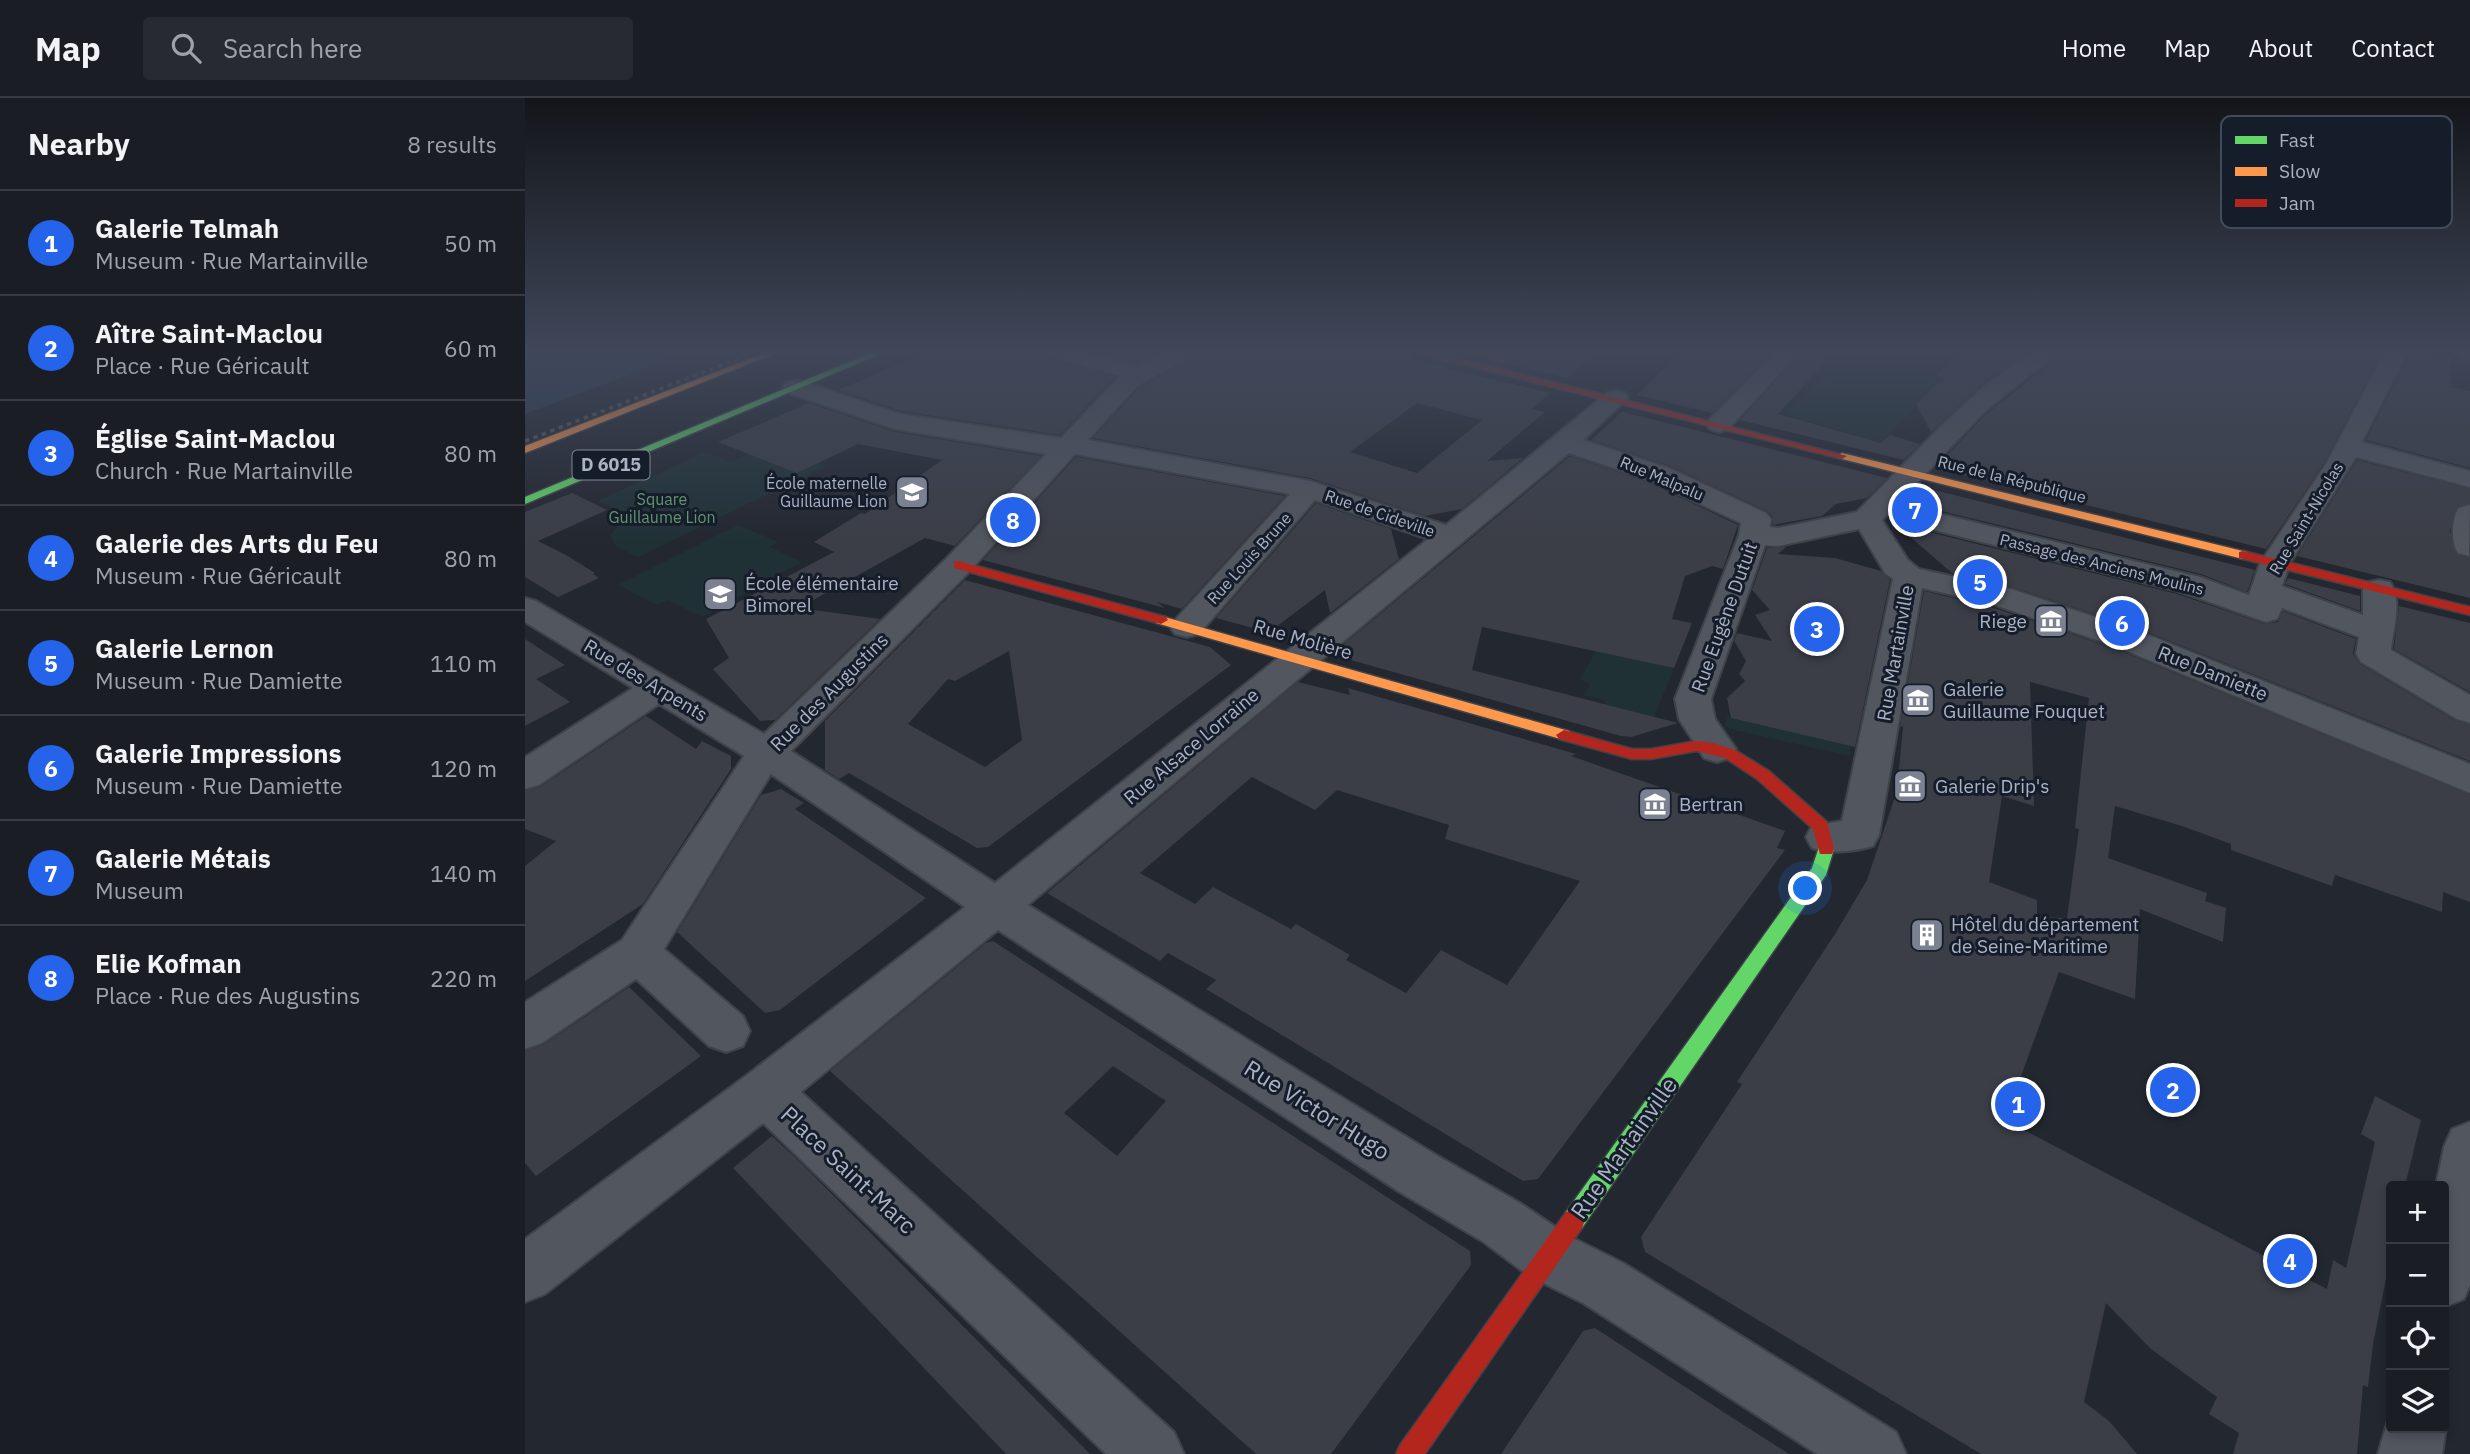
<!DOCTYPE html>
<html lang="en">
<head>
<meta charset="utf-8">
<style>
  body { margin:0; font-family:"IBM Plex Sans",sans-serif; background:#272a31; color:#f1f3f6 }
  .controls { position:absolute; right:21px; bottom:21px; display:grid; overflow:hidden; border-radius:7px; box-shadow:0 4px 10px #0003 }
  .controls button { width:63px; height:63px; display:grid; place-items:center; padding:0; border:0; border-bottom:2px solid #383b41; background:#1a1d24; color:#f1f3f6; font:35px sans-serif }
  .you { position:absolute; left:1281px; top:791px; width:24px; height:24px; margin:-18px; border:5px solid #fff; border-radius:50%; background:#1a73e8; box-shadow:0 0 0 10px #1a73e833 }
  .badge { display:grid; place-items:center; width:46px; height:46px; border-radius:50%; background:#2563eb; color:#fff; font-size:23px; font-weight:700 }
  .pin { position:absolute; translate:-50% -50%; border:4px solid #fff; box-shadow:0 2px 7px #0006 }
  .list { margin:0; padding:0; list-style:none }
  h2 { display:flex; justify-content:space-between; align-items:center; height:91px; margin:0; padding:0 28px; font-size:30px }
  h2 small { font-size:23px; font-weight:400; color:#9fa2a6 }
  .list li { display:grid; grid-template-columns:46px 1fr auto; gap:21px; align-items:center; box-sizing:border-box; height:105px; padding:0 28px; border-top:2px solid #383b41 }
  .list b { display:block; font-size:26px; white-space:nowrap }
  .list p { margin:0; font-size:23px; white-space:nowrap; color:#9fa2a6 }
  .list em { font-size:23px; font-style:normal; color:#9fa2a6 }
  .icon { flex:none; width:38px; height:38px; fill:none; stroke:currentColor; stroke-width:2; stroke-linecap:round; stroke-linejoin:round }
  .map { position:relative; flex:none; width:1945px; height:1356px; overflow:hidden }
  header { display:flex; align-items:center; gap:42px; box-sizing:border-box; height:98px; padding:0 35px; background:#1a1d24; border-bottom:2px solid #383b41 }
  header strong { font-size:33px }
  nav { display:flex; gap:38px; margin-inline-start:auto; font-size:24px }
  .search { width:490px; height:63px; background:#272a31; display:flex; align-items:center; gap:18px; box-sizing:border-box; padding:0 24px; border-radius:7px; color:#9fa2a6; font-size:26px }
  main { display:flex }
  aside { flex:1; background:#1a1d24 }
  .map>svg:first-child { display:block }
  .green { fill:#203136 }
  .water { fill:#2c3b58 }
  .building { fill:#3b3e47; fill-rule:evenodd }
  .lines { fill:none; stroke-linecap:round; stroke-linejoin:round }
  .street-tunnel { stroke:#373c46; stroke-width:26; stroke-dasharray:26 13; stroke-linecap:butt }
  .street-casing { stroke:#3e4249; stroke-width:4 }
  .fast-casing { stroke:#3e4249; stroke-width:3 }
  .slow-casing { stroke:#3e4249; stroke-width:3 }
  .jam-casing { stroke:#3e4249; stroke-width:3 }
  .street { fill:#52565f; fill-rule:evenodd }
  .fast { fill:#63d668; fill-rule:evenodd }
  .slow { fill:#ff974d; fill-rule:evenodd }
  .jam { fill:#b3261e; fill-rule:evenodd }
  .rail { stroke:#565a62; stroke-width:3.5; stroke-dasharray:4.5 4.5; stroke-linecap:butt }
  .labels { text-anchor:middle; stroke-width:6; stroke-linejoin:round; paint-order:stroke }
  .far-street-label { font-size:16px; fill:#aab2c4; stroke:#161d2a }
  .far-poi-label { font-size:16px; fill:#aab2c4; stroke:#161d2a; text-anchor:end }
  .far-park-label { font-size:16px; fill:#619571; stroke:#161d2a }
  .shield { fill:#161d2a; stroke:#7e8596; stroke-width:2 }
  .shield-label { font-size:18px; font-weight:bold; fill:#aab2c4 }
  .poi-label { font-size:19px; fill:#aab2c4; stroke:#161d2a; text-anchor:start }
  .street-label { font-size:19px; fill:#aab2c4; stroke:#161d2a }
  .near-street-label { font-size:23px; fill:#aab2c4; stroke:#161d2a }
  .key { fill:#161d2a; stroke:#424a58; stroke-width:2 }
  .key-label { font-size:19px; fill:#aab2c4 }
</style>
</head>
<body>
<header>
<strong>Map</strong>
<div class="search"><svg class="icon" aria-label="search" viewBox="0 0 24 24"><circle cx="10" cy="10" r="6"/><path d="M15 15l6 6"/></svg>Search here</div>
<nav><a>Home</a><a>Map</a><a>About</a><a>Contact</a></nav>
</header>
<main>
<aside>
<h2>Nearby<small>8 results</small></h2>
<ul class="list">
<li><span class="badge">1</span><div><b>Galerie Telmah</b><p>Museum · Rue Martainville</p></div><em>50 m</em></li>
<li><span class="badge">2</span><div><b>Aître Saint-Maclou</b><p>Place · Rue Géricault</p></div><em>60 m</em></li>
<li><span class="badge">3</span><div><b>Église Saint-Maclou</b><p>Church · Rue Martainville</p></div><em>80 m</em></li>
<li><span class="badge">4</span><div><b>Galerie des Arts du Feu</b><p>Museum · Rue Géricault</p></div><em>80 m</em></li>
<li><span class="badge">5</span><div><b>Galerie Lernon</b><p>Museum · Rue Damiette</p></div><em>110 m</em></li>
<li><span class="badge">6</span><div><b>Galerie Impressions</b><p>Museum · Rue Damiette</p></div><em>120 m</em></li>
<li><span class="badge">7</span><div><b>Galerie Métais</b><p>Museum</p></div><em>140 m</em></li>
<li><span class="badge">8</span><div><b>Elie Kofman</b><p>Place · Rue des Augustins</p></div><em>220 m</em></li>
</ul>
</aside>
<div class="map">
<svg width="1945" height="1356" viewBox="0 0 1945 1356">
  <rect width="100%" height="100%" fill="#232730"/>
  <path class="green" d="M 1323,256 L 1418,281 L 1356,345 L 1260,316 Z
    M 245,346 L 301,368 L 113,459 L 91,448 L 85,438 L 102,416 L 73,403 L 180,354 L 206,364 Z
    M 213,427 L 253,444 L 244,449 L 277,464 L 177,519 L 143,502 L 132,507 L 93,487 Z
    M 1078,541 L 1149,570 L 1129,619 L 1079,606 L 1081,602 L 1059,597 L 1065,587 L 1055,581 Z
    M 1203,617 L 1206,620 L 1326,648 L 1325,658 L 1205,631 L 1200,627 Z"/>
  <path class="water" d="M 0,254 L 165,254 L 0,316 Z"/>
  <path class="building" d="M 402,254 L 522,254 L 527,262 L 590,279 L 535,337 L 376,313 L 313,292 Z
    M 569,254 L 635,254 L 613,265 Z
    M 671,254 L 884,254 L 889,262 L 1025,295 L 1007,311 L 1020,314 L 962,363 L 998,360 L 937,411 L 900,418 L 785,380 L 568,340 L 614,290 L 666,261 ZM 892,305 L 957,322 L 892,375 L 825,354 Z
    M 933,254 L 1073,254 L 1042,280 Z
    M 1156,254 L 1248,254 L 1187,315 L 1112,297 Z
    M 1277,254 L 1310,254 L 1253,316 L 1356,345 L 1365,337 L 1395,346 L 1379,362 L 1215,322 Z
    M 1438,254 L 1503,254 L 1461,283 L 1406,334 L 1391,306 L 1418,281 L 1412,276 Z
    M 1536,254 L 1857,254 L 1799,365 L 1741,451 L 1410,370 L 1460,317 L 1531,261 Z
    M 1885,254 L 1926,259 L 1926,289 L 1945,293 L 1945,370 L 1841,342 Z
    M 284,305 L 370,334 L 516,358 L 430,448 L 400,440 L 274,510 L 355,521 L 250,622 L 235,623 L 188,571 L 204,560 L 181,521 L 309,454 L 289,444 L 336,415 L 340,416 L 417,362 L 333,346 L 272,375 L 193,344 Z
    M 1097,314 L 1362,380 L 1342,400 L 1311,406 L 1297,418 L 1248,427 L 1248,419 L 1242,413 L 1145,368 L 1066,342 Z
    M 1045,358 L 1123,384 L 1213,427 L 1198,471 L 1187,468 L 1160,478 L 1147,521 L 1167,525 L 1149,570 L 957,529 L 947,572 L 1153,625 L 1106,639 L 1096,638 L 815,559 L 813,551 Z
    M 551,359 L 760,398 L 657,511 L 632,504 L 640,510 L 458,462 Z
    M 1832,362 L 1945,391 L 1945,405 L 1932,409 L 1925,433 L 1931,456 L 1945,460 L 1945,500 L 1772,458 Z
    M 1393,388 L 1730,472 L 1722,494 L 1676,476 L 1412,412 L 1400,415 L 1393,424 L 1400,433 L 1652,496 L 1740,526 L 1753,524 L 1758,513 L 1831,541 L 1828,556 L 1835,566 L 1931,623 L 1945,627 L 1945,663 L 1617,532 L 1487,489 L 1427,475 L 1375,430 L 1384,412 L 1373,409 Z
    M 47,395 L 82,412 L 13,443 L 41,457 L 70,475 L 68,476 L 74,480 L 33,499 L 0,479 L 0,414 Z
    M 791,405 L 866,431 L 874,461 L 805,515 L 800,492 L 747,532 L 739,533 L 691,520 Z
    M 1261,449 L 1253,456 L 1310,460 L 1356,473 L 1365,482 L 1330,649 L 1206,620 L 1202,600 L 1220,583 L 1214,576 L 1221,563 L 1209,543 L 1212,535 L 1247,543 L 1230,517 L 1245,512 L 1227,492 L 1242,450 Z
    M 1763,480 L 1835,498 L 1835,513 L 1760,486 Z
    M 440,482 L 685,549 L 706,567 L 463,749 L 452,750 L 324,675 L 314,681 L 300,672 L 300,623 ZM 484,553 L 497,642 L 460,669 L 383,626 L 423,581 L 430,583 Z
    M 1399,493 L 1463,508 L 1591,551 L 1945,697 L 1945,804 L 1918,794 L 1917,814 L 1810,777 L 1807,788 L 1706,752 L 1706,746 L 1657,728 L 1590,708 L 1583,760 L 1682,795 L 1680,803 L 1701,810 L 1698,844 L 1615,811 L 1610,901 L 1534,874 L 1480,1022 L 1802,1191 L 1808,1162 L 1821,1170 L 1850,1044 L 1836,1036 L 1850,998 L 1896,1022 L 1880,1088 L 1866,1088 L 1866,1156 L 1848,1246 L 1843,1289 L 1838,1287 L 1832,1356 L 1708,1356 L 1714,1335 L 1684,1316 L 1692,1299 L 1626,1251 L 1581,1205 L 1559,1304 L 1584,1323 L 1612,1356 L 1456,1356 L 1120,1154 L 1116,1139 L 1217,986 L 1212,984 L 1310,836 L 1342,782 L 1372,693 L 1378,628 L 1375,629 ZM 1505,584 L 1564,600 L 1550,730 L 1554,731 L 1542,820 L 1512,819 L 1512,802 L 1464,784 L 1477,698 L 1509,708 Z
    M 1874,508 L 1945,525 L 1945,594 L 1869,551 Z
    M 0,541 L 40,567 L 11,581 L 45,604 L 0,628 Z
    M 773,584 L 825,597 L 823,590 L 1051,656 L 1046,658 L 1260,733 L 1252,750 L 1260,752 L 1013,1081 L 998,1083 L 681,891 L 691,882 L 643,855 L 635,863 L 522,795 ZM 727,679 L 790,712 L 812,692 L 924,727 L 920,741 L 1055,783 L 982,887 L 916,852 L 881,895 L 821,862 L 825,857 L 771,826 L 766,831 L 688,789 L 670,806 L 615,775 Z
    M 121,618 L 171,651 L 177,643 L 206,658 L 206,671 L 118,806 L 0,883 L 0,768 L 31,743 L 0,731 L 0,693 L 15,689 Z
    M 256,691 L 279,705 L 270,711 L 401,800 L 255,912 L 240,915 L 152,834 L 236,697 Z
    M 468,843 L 945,1153 L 946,1167 L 806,1356 L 731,1356 L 305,973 L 461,845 ZM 588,968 L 641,1003 L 592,1058 L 539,1015 Z
    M 104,889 L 176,958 L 11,1078 L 0,1065 L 0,953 L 18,947 Z
    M 247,1038 L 277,1066 L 565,1356 L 481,1356 L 208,1070 Z
    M 1070,1230 L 1203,1317 L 1264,1356 L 976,1356 L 1058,1233 Z"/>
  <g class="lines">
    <path class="street-tunnel" d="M 1534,254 L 1538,254"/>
    <g class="street-casing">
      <path id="street" d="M 525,254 L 560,254 L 613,268 L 640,254 L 668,254 L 665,259 L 612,288 L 563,342 L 785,383 L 921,427 L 1082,295 L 1091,293 L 1100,295 L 1103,300 L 1058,342 L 1144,370 L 1241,415 L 1246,421 L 1245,429 L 1253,430 L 1332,414 L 1418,326 L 1463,285 L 1507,254 L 1533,254 L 1530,259 L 1505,276 L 1458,315 L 1357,422 L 1383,462 L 1394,471 L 1486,491 L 1616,534 L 1945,666 L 1945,695 L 1592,549 L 1464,505 L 1397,490 L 1354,737 L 1348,748 C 1328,754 1307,756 1287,750 L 1281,739 L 1287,728 L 1317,723 L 1368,481 L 1360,475 L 1334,431 L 1253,448 L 1240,447 L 1186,601 L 1190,621 L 1211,651 L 1205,660 L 1192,664 L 1179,660 L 1154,621 L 1150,601 L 1214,437 L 1216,425 L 1124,382 L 1044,355 L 503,807 L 911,1057 L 995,1105 L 1044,1138 L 1098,1165 L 1371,1334 L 1381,1356 L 1292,1356 L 1058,1205 L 1004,1178 L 957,1143 L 873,1093 L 473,832 L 276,994 L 649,1334 L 659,1356 L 581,1356 L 238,1025 L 20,1196 L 0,1204 L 0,1141 L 222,977 L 440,809 L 246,676 L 139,851 L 218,918 L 225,933 L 218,948 L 201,954 L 184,948 L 111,881 L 17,945 L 0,951 L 0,904 L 97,842 L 219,658 L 134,606 L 14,687 L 0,691 L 0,659 L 108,590 L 0,524 L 0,500 L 11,503 L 239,636 L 422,460 L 521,356 L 370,331 L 261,294 L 258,289 L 261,284 L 270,282 L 279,284 L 375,316 L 536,340 L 595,278 L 528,259 ZM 550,356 L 765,396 L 650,522 L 645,529 L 650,536 L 662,539 L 674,536 L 790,402 L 903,441 L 470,785 L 266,653 L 444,474 Z
        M 1251,254 L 1274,254 L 1203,331 L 1194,334 L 1185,331 L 1181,326 L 1185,321 Z
        M 1860,254 L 1882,254 L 1837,344 L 1945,373 L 1945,389 L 1831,359 L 1765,465 L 1757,488 L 1838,517 L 1838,491 L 1843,484 L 1854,482 L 1865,484 C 1878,503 1868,531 1866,552 L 1945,597 L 1945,625 L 1932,621 L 1836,564 L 1831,556 L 1834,539 L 1757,510 L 1752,521 L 1741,524 L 1653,493 L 1401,430 L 1396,424 L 1401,418 L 1411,415 L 1675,479 L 1724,497 L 1735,465 L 1801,366 Z
        M 1933,254 L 1945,254 L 1945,261 L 1936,259 Z
        M 1944,407 L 1945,408 L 1944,458 L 1933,455 C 1926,445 1926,420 1934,410 Z
        M 1945,1024 L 1945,1187 L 1939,1201 L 1919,1209 L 1919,1088 L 1911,1088 L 1919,1049 L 1927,1031 Z
        M 1866,1312 L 1866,1330 L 1919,1330 L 1919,1324 L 1921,1330 L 1917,1356 L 1853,1356 Z"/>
    </g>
    <g class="fast-casing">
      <path id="fast" d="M 348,254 L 360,254 L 0,406 L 0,399 Z
        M 1301,745 L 1307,746 L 1309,751 L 1301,777 L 1057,1130 L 1049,1133 L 1041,1130 L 1038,1122 L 1041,1114 L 1287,770 L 1295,746 Z"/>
    </g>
    <g class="slow-casing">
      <path id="slow" d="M 242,254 L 254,254 L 0,355 L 0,348 Z
        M 1317,355 L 1722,454 L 1724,457 L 1718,461 L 1313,360 L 1312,358 Z
        M 636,518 L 1044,633 L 1047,637 L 1039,642 L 631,525 L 631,519 Z"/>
    </g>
    <g class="jam-casing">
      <path id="jam" d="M 894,254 L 908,254 L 1322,358 L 1317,361 L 895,256 Z
        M 1718,453 L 1945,509 L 1945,517 L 1714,460 L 1714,454 Z
        M 433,463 L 641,519 L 643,522 L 636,526 L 429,470 L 429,464 Z
        M 1039,632 L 1107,651 L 1126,651 L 1171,643 L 1188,645 L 1210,652 L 1244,673 L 1302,724 L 1309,751 L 1307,756 L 1295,756 L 1288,731 L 1232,681 L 1200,660 L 1171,653 L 1126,661 L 1107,661 L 1034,641 L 1031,637 Z
        M 1049,1111 L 1057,1114 L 1060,1122 L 1057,1130 L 900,1356 L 871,1356 L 875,1347 L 1041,1114 Z"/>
    </g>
    <use href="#street" class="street"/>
    <use href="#fast" class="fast"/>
    <use href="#slow" class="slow"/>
    <use href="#jam" class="jam"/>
    <path class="rail" d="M 0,343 L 231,254"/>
  </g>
  <linearGradient id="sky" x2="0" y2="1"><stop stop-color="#13151a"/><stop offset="0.57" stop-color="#3f4759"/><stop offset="1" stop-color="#3f4759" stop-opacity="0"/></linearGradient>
  <rect width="1945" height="443" fill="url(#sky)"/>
  <defs>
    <g id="school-square" transform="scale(1.75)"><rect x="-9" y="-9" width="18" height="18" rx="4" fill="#7b8190" stroke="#161d2a"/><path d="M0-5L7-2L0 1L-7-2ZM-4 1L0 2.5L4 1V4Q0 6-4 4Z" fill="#fff"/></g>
    <g id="museum-square" transform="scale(1.75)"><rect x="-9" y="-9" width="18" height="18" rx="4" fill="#7b8190" stroke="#161d2a"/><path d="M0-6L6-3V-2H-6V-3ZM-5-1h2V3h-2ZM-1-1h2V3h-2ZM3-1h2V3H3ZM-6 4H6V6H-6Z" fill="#fff"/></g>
    <g id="building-square" transform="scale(1.75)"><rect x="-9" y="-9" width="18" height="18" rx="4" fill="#7b8190" stroke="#161d2a"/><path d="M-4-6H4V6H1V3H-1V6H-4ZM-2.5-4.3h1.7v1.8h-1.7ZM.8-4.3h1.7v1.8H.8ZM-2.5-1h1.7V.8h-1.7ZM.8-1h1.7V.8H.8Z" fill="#fff"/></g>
  </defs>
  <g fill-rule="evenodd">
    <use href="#school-square" x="387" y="394"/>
    <use href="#school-square" x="195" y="496"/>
    <use href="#museum-square" x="1526" y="523"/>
    <use href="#museum-square" x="1393" y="602"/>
    <use href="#museum-square" x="1385" y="688"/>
    <use href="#museum-square" x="1130" y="706"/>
    <use href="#building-square" x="1402" y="837"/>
  </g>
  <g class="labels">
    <g class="far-street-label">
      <text transform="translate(1137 380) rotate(23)" y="6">Rue Malpalu</text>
      <text transform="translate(1487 381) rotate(14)" y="6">Rue de la République</text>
      <text transform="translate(855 415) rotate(19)" y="6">Rue de Cideville</text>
      <text transform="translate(1781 420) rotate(-59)" y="6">Rue Saint-Nicolas</text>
      <text transform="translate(724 460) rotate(-48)" y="6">Rue Louis Brune</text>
      <text transform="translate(1577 466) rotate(14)" y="6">Passage des Anciens Moulins</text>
    </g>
    <g class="far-poi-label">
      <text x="362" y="391">École maternelle<tspan x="362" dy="18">Guillaume Lion</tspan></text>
    </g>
    <g class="far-park-label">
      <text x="137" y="407">Square<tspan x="137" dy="18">Guillaume Lion</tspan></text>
    </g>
    <rect class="shield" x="47.5" y="352.5" width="77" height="29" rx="5"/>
    <g class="shield-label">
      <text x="86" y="373">D 6015</text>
    </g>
    <g class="poi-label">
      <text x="220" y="492">École élémentaire<tspan x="220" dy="22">Bimorel</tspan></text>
      <text x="1502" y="530" text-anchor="end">Riege</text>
      <text x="1418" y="598">Galerie<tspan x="1418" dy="22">Guillaume Fouquet</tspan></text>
      <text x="1410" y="695">Galerie Drip's</text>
      <text x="1154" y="713">Bertran</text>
      <text x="1426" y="833">Hôtel du département<tspan x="1426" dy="22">de Seine-Maritime</tspan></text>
    </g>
    <g class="street-label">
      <text transform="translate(1199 519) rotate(-70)" y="7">Rue Eugène Dutuit</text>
      <text transform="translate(778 541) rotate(16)" y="7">Rue Molière</text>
      <text transform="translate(1370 555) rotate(-80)" y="7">Rue Martainville</text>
      <text transform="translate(1688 575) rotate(22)" y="7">Rue Damiette</text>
      <text transform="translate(121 582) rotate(31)" y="7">Rue des Arpents</text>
      <text transform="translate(304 594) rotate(-45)" y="7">Rue des Augustins</text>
      <text transform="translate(666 648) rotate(-40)" y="7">Rue Alsace Lorraine</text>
    </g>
    <g class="near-street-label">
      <text transform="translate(792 1012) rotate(32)" y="8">Rue Victor Hugo</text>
      <text transform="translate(1099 1050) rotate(-55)" y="8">Rue Martainville</text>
      <text transform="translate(323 1072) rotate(43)" y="8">Place Saint-Marc</text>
    </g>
  </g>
  <rect x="1696" y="18" width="231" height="112" rx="10" class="key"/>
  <rect x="1710" y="38" width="32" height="8" fill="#63d668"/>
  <rect x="1710" y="69" width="32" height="9" fill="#ff974d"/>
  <rect x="1710" y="101" width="32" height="8" fill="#b3261e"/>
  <g class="key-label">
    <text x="1754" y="49">Fast</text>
    <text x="1754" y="80">Slow</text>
    <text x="1754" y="112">Jam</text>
  </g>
</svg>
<div class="controls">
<button>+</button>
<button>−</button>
<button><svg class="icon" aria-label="locate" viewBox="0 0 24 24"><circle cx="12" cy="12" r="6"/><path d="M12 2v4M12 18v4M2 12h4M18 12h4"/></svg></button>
<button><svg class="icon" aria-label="layers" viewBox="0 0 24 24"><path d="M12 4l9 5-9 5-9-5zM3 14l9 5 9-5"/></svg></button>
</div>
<div class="you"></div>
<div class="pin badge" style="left:1493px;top:1006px">1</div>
<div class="pin badge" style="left:1648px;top:992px">2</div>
<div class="pin badge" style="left:1292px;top:531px">3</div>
<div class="pin badge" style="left:1765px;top:1163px">4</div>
<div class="pin badge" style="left:1455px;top:484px">5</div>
<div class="pin badge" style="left:1597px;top:525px">6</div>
<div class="pin badge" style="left:1390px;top:412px">7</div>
<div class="pin badge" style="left:488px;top:422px">8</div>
</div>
</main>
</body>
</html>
